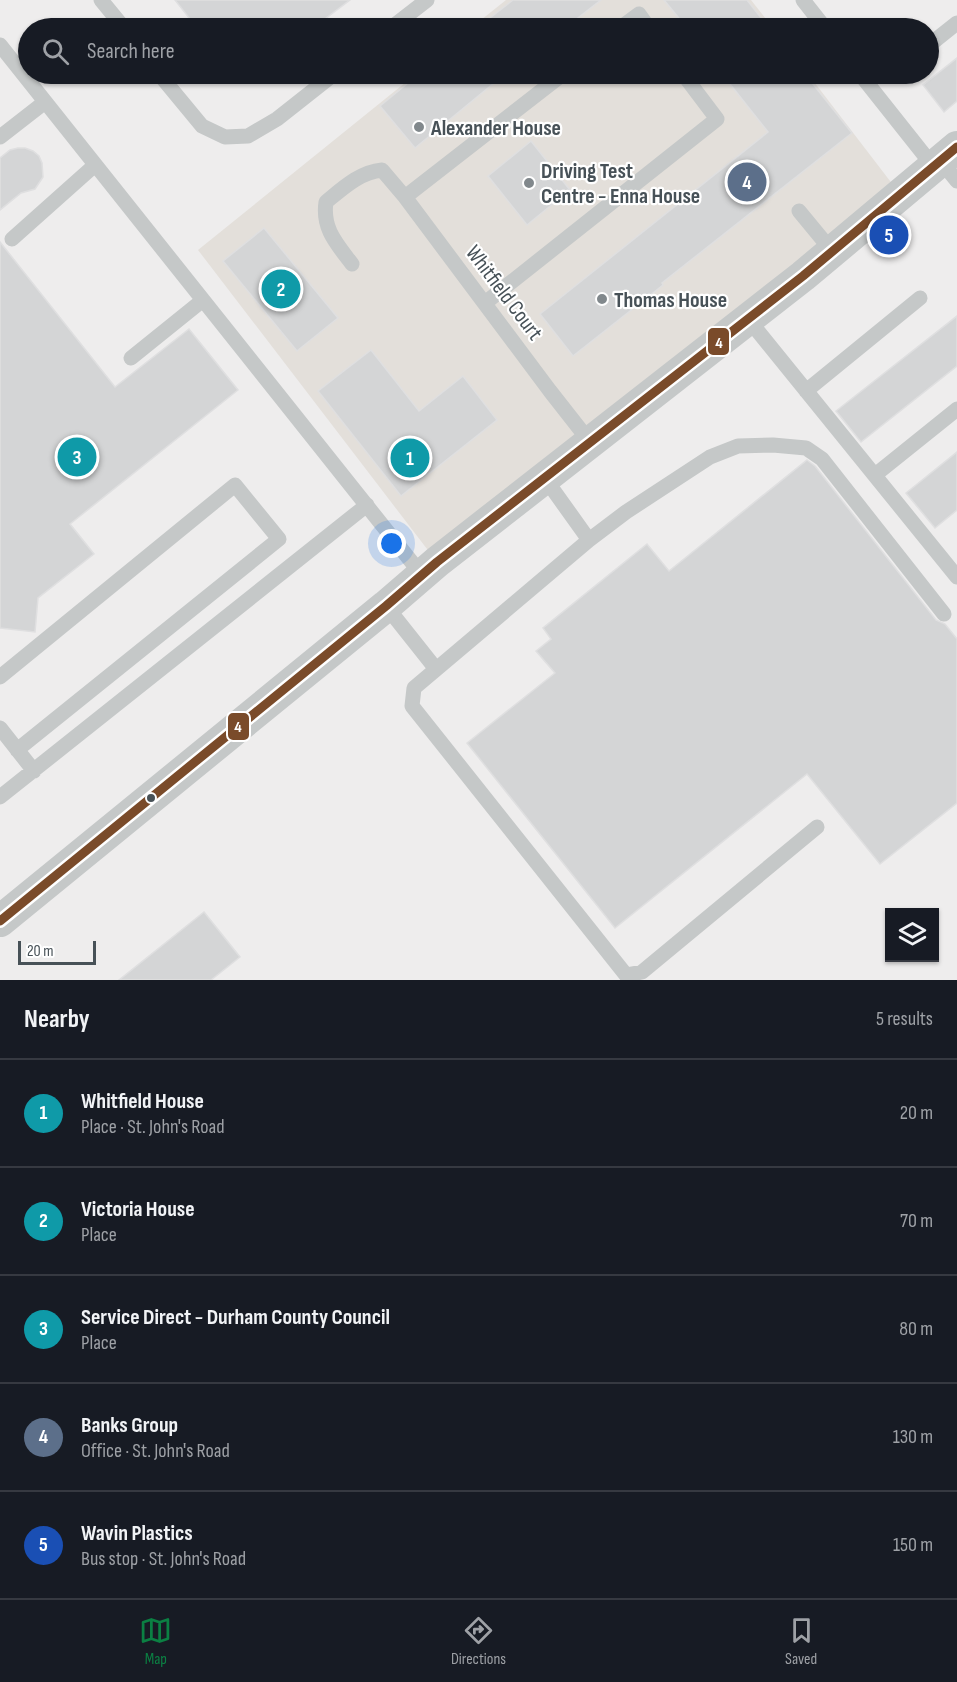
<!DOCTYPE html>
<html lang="en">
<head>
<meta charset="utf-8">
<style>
  body { margin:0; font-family:"Sofia Sans Condensed",sans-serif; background:#20242c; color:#f1f3f6 }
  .controls { position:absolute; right:18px; bottom:18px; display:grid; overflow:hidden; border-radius:0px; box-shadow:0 2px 4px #0004 }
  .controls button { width:54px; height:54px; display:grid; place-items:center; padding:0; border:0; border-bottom:2px solid #363941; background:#171b24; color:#f1f3f6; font:30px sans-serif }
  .scale { position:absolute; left:18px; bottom:15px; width:78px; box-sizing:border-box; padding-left:6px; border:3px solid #475157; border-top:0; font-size:16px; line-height:21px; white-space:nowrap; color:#475157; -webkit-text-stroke:4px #fff; paint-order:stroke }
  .you { position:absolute; left:392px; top:544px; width:21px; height:21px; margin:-15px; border:4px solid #fff; border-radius:50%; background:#1a73e8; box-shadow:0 0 0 9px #1a73e833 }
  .badge { display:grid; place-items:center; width:39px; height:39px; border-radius:50%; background:#0b8043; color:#fff; font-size:20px; font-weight:700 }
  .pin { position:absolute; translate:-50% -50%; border:3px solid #fff; box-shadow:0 2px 6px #0006 }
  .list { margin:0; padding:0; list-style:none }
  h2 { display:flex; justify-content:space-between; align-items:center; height:78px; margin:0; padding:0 24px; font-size:26px }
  h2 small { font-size:20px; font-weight:400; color:#9ea1a6 }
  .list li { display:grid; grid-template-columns:39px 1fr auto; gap:18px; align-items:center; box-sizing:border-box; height:108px; padding:0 24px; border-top:2px solid #363941 }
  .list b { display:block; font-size:22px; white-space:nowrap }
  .list p { margin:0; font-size:20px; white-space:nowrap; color:#9ea1a6 }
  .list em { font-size:20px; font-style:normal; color:#9ea1a6 }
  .icon { flex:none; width:33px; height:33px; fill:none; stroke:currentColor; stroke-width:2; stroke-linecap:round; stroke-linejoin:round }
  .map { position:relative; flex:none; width:957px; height:980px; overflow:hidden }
  .search { position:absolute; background:#171b24; box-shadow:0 2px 4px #0004; left:18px; right:18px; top:18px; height:66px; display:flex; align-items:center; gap:15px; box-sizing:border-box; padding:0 21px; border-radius:33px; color:#9ea1a6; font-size:22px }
  .sheet { height:618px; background:#171b24 }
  nav { display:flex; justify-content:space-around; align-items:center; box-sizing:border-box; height:84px; border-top:2px solid #363941; background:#171b24; font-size:16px; color:#9ea1a6 }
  nav a { display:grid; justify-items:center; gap:3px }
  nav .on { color:#0b8043 }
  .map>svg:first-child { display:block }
  .commercial { fill:#e3dfda }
  .building { fill:#d4d5d6; stroke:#dfdfe0; stroke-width:1.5 }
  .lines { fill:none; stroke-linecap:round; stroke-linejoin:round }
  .service { stroke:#c5c8c8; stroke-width:15 }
  .minor { stroke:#c5c8c8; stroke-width:32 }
  .bus-1-casing { stroke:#fff; stroke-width:14 }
  .bus-1 { stroke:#7a4b2a; stroke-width:9 }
  .poi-dot { fill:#81888c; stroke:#fff; stroke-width:2 }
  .bus-dot { fill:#475157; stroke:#fff; stroke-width:2 }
  .labels { text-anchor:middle; stroke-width:4.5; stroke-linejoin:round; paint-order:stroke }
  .poi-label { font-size:22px; font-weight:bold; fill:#475157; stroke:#fff; text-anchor:start }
  .street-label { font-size:22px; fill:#475157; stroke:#fff }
  .line-badge { stroke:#fff; stroke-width:2 }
  .badge-label { font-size:16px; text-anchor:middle; font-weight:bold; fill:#fff }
</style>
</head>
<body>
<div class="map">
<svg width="957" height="980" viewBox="0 0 957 980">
  <rect width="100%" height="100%" fill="#eeeded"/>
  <path class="commercial" d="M 506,0 L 751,0 L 773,28 L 471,28 Z
    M 416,74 L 808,74 L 900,194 L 437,562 L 198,250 Z"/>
  <path class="building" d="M 175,0 L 350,0 L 313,28 L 197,28 Z
    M 513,0 L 601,0 L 565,28 L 477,28 Z
    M 664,0 L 747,0 L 769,28 L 687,28 Z
    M 957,58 L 957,101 L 944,112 L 923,85 Z
    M 419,74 L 505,74 L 415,148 L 380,106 Z
    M 722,74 L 805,74 L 852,133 L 662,283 L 663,285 L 573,356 L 540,314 L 768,132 Z
    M 531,141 L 570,190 L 527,225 L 488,176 Z
    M 18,148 L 25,148 L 33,151 L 39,156 L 42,163 L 43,177 L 35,189 L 21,193 L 0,210 L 0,158 L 10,150 Z
    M 264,228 L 338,318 L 297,351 L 223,261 Z
    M 0,242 L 115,387 L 189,329 L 238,390 L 70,524 L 94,554 L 38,598 L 35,632 L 0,628 Z
    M 957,316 L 957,366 L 861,442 L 836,411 Z
    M 371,350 L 419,411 L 463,376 L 497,420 L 401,496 L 318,391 Z
    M 957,452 L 957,510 L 935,528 L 906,493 Z
    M 807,460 L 815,466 L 936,620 L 945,624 L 957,639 L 957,803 L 880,864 L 807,774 L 615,928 L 467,743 L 555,673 L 536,651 L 551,639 L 543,628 L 647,544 L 669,571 Z
    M 204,912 L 240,957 L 211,980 L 119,980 Z"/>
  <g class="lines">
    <path class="service" d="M 101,0 L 124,28
      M 803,0 L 825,28
      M 391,28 L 427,0
      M 620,28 L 639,14 L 649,28
      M 0,45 L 422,575
      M 928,46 L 957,23
      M 159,74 L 202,126 L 225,137 L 248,136 L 277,119 L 334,74
      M 860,74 L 933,166
      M 0,137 L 45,102
      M 940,160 L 957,181
      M 405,197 L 563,74
      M 799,211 L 832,251
      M 12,239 L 95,165
      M 352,264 C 337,244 322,229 326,202 C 343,188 360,172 382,170 L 405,197 L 550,391 L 590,442
      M 485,303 L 717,119 L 683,74
      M 748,319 L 957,577
      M 131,358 L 203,300
      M 806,391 L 920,298
      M 875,475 L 957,409
      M 544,477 L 589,540 L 626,512 L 710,457 L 738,446 L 773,445 L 806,448 L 822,459 L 944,614
      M 589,540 L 414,688 L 412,706 L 626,975 L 642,972 L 817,827
      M 386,606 L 436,669
      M 0,677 L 235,485 L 279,539 L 17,750
      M 0,728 L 34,771
      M 0,797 L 367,505"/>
    <path class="minor" d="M 0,921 L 386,606 L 437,562 L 803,276 L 957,147"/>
    <g class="bus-1-casing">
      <path id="bus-1" d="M 0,921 L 386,606 L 437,562 L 803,276 L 957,147"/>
    </g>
    <use href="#bus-1" class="bus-1"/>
  </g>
  <g class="poi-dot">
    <circle cx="419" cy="127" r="6"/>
    <circle cx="529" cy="183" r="6"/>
    <circle cx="602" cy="299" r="6"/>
  </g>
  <circle class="bus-dot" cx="151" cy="798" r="5"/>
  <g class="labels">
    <g class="poi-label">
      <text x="431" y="135">Alexander House</text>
      <text x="541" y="178">Driving Test<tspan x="541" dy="25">Centre - Enna House</tspan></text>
      <text x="614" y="307">Thomas House</text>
    </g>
    <g class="street-label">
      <text transform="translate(505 292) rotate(53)" y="8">Whitfield Court</text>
    </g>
  </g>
  <g class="line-badge">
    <rect x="707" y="327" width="23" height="29" rx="6" fill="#7a4b2a"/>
    <rect x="227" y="712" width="23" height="29" rx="6" fill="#7a4b2a"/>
  </g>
  <g class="badge-label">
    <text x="719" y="348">4</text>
    <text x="238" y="732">4</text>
  </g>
</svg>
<div class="controls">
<button><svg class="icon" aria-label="layers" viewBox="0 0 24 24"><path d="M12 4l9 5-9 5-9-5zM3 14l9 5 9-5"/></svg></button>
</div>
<div class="scale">20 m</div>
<div class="you"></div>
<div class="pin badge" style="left:410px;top:458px;background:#0f9aa8">1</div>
<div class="pin badge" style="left:281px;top:289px;background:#0f9aa8">2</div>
<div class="pin badge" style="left:77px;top:457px;background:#0f9aa8">3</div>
<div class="pin badge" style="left:747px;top:182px;background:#5c6f8a">4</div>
<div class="pin badge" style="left:889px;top:235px;background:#1a4fb4">5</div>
<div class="search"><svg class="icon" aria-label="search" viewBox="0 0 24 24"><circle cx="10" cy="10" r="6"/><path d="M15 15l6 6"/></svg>Search here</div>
</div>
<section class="sheet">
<h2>Nearby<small>5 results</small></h2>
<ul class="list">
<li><span class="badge" style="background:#0f9aa8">1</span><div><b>Whitfield House</b><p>Place · St. John's Road</p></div><em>20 m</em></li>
<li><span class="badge" style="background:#0f9aa8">2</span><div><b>Victoria House</b><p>Place</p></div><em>70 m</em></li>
<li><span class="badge" style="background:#0f9aa8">3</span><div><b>Service Direct - Durham County Council</b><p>Place</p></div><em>80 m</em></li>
<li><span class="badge" style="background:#5c6f8a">4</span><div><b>Banks Group</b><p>Office · St. John's Road</p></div><em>130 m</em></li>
<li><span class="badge" style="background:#1a4fb4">5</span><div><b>Wavin Plastics</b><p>Bus stop · St. John's Road</p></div><em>150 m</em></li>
</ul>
</section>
<nav>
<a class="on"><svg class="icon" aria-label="map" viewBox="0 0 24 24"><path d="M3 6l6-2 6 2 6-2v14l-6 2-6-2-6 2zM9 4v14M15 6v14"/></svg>Map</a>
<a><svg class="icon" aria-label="directions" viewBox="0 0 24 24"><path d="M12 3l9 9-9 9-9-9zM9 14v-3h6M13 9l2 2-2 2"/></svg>Directions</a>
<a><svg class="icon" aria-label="saved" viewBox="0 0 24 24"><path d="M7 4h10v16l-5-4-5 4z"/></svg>Saved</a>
</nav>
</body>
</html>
